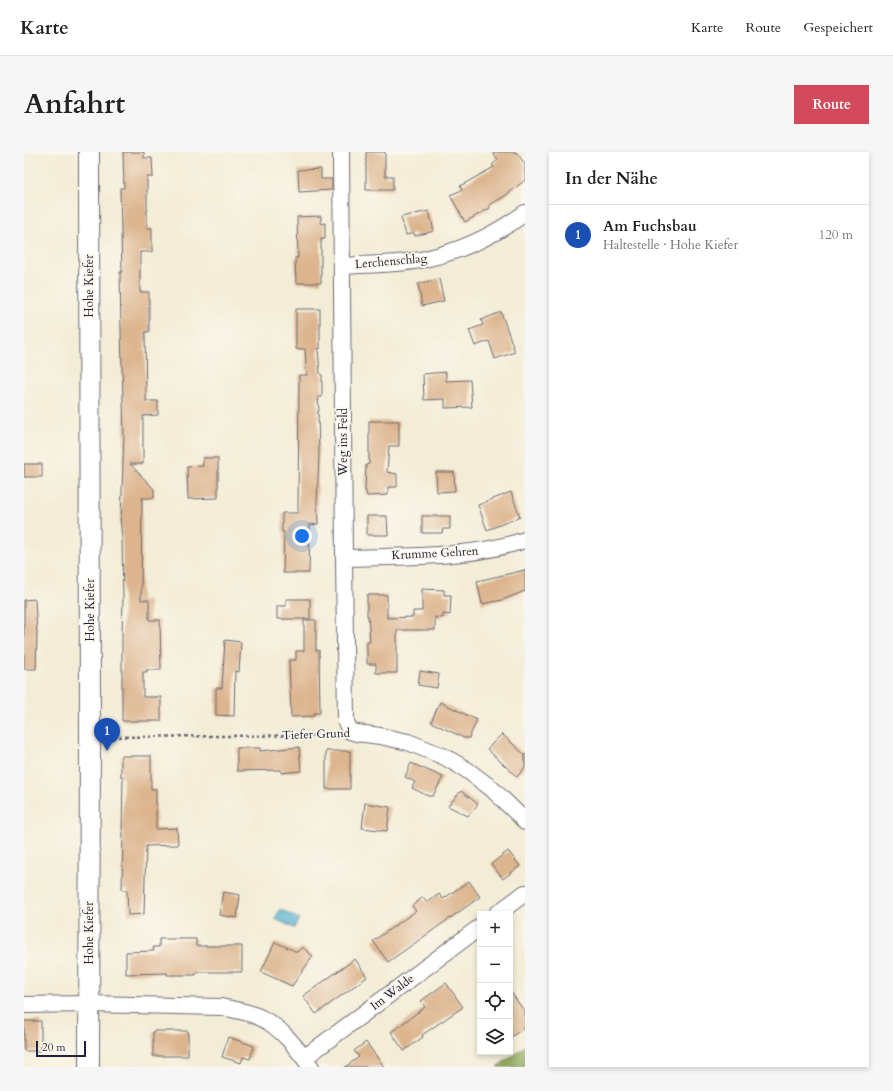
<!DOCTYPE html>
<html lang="de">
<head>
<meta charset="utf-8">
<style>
  body { margin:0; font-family:Cardo,serif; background:#f6f6f6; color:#222 }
  .controls { position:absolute; right:12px; bottom:12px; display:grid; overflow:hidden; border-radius:0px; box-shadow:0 2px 6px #0003 }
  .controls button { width:36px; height:36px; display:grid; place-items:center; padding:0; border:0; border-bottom:1px solid #e0e0e0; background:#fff; color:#222; font:20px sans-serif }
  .scale { position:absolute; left:12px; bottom:10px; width:50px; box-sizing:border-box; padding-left:4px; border:2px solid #22223b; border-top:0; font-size:11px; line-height:14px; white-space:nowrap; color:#22223b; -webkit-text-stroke:3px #fbf7ec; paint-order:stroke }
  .you { position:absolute; left:278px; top:384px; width:14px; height:14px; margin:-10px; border:3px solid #fff; border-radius:50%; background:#1a73e8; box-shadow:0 0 0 6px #1a73e833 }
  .badge { display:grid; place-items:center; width:26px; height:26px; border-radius:50%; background:#d1495b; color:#fff; font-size:13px; font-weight:700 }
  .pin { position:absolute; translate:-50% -33px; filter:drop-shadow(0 1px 2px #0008) }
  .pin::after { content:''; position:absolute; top:21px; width:14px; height:12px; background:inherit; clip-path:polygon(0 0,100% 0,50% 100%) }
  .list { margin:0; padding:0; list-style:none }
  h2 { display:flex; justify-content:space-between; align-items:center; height:52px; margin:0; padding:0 16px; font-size:17px }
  h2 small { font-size:13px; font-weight:400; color:#767676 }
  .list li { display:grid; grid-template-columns:26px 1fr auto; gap:12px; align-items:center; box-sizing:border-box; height:60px; padding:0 16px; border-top:1px solid #e0e0e0 }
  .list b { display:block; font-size:15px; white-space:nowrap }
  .list p { margin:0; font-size:13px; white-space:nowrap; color:#767676 }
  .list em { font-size:13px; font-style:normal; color:#767676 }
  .icon { flex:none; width:22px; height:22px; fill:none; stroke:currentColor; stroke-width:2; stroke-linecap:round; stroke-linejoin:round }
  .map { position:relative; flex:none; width:501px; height:915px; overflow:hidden; border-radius:0px }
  header { display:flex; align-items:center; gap:24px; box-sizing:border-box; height:56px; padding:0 20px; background:#fff; border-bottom:1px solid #e0e0e0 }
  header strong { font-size:19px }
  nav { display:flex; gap:22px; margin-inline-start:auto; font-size:14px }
  .intro { display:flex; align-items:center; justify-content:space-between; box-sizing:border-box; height:96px; padding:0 24px }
  h1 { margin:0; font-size:28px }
  .button { padding:10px 18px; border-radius:0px; background:#d1495b; color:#fff; font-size:14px; font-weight:700 }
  main { display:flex; gap:24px; padding:0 24px }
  aside { flex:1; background:#fff; border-radius:0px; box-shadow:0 2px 6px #0003 }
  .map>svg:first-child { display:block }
  .forest { fill:#8ea759; stroke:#58644a }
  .water { fill:#51afcf; stroke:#3a6885 }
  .building { fill:#dcb48d }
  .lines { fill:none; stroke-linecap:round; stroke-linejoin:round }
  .minor-casing { stroke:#6b6971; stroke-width:18 }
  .tertiary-casing { stroke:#6b6971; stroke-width:22 }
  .path { stroke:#6b6971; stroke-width:2.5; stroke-dasharray:3 3; stroke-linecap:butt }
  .minor { stroke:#fff; stroke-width:16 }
  .tertiary { stroke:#fff; stroke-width:20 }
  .labels { text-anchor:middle; stroke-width:3.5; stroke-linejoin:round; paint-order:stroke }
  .street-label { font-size:12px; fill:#22223b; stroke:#fbf7ec }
</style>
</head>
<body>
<header>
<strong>Karte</strong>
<nav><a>Karte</a><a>Route</a><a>Gespeichert</a></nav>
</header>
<div class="intro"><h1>Anfahrt</h1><a class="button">Route</a></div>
<main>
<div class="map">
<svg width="501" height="915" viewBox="0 0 501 915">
  <rect width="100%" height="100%" fill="#fbf7ec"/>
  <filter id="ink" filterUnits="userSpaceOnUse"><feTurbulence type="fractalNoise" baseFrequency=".025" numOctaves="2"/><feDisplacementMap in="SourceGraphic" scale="8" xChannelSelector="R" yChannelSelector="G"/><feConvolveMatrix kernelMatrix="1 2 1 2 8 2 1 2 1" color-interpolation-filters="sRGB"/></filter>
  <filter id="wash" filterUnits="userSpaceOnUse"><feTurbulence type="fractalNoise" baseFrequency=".012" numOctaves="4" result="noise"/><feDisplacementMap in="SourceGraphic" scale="16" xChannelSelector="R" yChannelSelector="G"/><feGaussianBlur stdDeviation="0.9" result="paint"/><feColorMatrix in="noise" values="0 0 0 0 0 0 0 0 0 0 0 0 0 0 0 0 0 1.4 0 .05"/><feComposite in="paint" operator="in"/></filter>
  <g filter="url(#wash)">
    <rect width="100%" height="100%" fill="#f3ecd6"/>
    <path class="forest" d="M 501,894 L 501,915 L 473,915 Z"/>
    <path class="water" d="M 256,757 L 275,767 L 270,776 L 251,767 Z"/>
    <g id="blocks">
      <path class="building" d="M 99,0 L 120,0 L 120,6 L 128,6 L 129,25 L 123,25 L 123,76 L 128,76 L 128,100 L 116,100 L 116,140 L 125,140 L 125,180 L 121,180 L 122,249 L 134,249 L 134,263 L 119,264 L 119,312 L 106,312 L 130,337 L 130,346 L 118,346 L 117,448 L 125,448 L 125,468 L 136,468 L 137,518 L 122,518 L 123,520 L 119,520 L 119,545 L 137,545 L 137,569 L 98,569 L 98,480 L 99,448 L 98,387 L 96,366 L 97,366 L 100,283 L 97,178 L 96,120 L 98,120 L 96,36 L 100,36 Z
        M 342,0 L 361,0 L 361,24 L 369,24 L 369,38 L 342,38 Z
        M 468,0 L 492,0 L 501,12 L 501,28 L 481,44 L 465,53 L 466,56 L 441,70 L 426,43 L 438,38 L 436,34 L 470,15 L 468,13 L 474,8 Z
        M 297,17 L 297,27 L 308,27 L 308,38 L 275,40 L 274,18 Z
        M 405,59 L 410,79 L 391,84 L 390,81 L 382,83 L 377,65 Z
        M 297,64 L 297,72 L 301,71 L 301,87 L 297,87 L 297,131 L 272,131 L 271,106 L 274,106 L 273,65 Z
        M 415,127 L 420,149 L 398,154 L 394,132 Z
        M 272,157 L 296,157 L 296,197 L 294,197 L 296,222 L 298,223 L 298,245 L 294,245 L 295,259 L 294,259 L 295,303 L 293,351 L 294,372 L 286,373 L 285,421 L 259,421 L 260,380 L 258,380 L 258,361 L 274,361 L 275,223 L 283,223 L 281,197 L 272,197 Z
        M 477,160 L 491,200 L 471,207 L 465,189 L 451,194 L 445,178 L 459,173 L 457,168 Z
        M 422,220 L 422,229 L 446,228 L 448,255 L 421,256 L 421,247 L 400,248 L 399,222 Z
        M 345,269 L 375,269 L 375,294 L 365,294 L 363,320 L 373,322 L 373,335 L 364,335 L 364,343 L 343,344 L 342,339 L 341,339 L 342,313 L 345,312 Z
        M 179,306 L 194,306 L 194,346 L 164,347 L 163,315 L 179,314 Z
        M 0,312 L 18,312 L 18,325 L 0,325 Z
        M 412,320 L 430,320 L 431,339 L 413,340 Z
        M 487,340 L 496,365 L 463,378 L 454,353 Z
        M 343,364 L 363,364 L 364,383 L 343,383 Z
        M 398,364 L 426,364 L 426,377 L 419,377 L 418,381 L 398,381 Z
        M 501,418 L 501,439 L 478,448 L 458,452 L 453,429 Z
        M 398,437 L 420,438 L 420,443 L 427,443 L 426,463 L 419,462 L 419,466 L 411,465 L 411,478 L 373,478 L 373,521 L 352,521 L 352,512 L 343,512 L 343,490 L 346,490 L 344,464 L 343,464 L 343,443 L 363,443 L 363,466 L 389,465 L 389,459 L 398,459 Z
        M 11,447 L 13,481 L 12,517 L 0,517 L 0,448 Z
        M 262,447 L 286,447 L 286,467 L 253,467 L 253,454 L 262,454 Z
        M 280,468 L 292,468 L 292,499 L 295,498 L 296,561 L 290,561 L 290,564 L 267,565 L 265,508 L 272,508 L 272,499 L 280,499 Z
        M 201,488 L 217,490 L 215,520 L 211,519 L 210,564 L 192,563 L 192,536 L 198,536 Z
        M 396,519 L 415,522 L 413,536 L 394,533 Z
        M 416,550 L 453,568 L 445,586 L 440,586 L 407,570 Z
        M 478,582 L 501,603 L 501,615 L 493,625 L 463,597 Z
        M 275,595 L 277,619 L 257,621 L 257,618 L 213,619 L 213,596 L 236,596 L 236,599 Z
        M 302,599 L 326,599 L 326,637 L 302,637 Z
        M 97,604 L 127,604 L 127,637 L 132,637 L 132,677 L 153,676 L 154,693 L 122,694 L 120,762 L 104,763 L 103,738 L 98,738 L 99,678 L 98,678 L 99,625 L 97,625 Z
        M 387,611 L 419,625 L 409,644 L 404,644 L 388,636 L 391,630 L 381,625 Z
        M 437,639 L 454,652 L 444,664 L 424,654 Z
        M 341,651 L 366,655 L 363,679 L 338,676 Z
        M 484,699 L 496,714 L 479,727 L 467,712 Z
        M 445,729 L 456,745 L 364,810 L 349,789 L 392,759 L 388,754 L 399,745 L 403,751 L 415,742 L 419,747 Z
        M 199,740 L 216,743 L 213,766 L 195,763 Z
        M 135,787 L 172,787 L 172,794 L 218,794 L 218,820 L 172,820 L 172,823 L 143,823 L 143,821 L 102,822 L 102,800 L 130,799 L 129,795 L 135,795 Z
        M 251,790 L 273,800 L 278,795 L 289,804 L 268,834 L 237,820 Z
        M 331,807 L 343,825 L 292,862 L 279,844 Z
        M 422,831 L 439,855 L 398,883 L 399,885 L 380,899 L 367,880 L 401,855 L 397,849 Z
        M 486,839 L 501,860 L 501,875 L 486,886 Z
        M 0,869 L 17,869 L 17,899 L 0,899 Z
        M 129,879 L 164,879 L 164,904 L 129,904 Z
        M 204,885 L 230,894 L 226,907 L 219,905 L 217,911 L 198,905 Z
        M 342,890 L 360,915 L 321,915 L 335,905 L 330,899 Z"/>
    </g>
  </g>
  <g filter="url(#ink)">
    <use href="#blocks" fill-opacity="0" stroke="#6b6971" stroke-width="1"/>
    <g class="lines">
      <g class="minor-casing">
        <path id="minor" d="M 317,0 L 320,406 L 322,570 L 326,579 L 333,581 L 356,584 L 384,590 L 421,605 L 443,618 L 467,636 L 496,664 L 501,670
          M 318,114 C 344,112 376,113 401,107 C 438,99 471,83 501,61
          M 320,406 C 380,404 443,407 501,388
          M 473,762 L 501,741
          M 0,853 L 65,852 L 197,855 C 211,858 227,860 239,867 C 259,877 274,898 287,915
          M 280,906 L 456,775"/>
      </g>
      <g class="tertiary-casing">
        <path id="tertiary" d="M 65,0 L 66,587 L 65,915"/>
      </g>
      <path class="path" d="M 83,585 L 310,583"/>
      <use href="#minor" class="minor"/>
      <use href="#tertiary" class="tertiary"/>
    </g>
  </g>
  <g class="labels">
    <g class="street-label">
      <text transform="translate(367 109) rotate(-5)" y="4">Lerchenschlag</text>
      <text transform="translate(65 134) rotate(-90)" y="4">Hohe Kiefer</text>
      <text transform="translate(319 290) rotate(-90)" y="4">Weg ins Feld</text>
      <text transform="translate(411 401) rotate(-3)" y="4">Krumme Gehren</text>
      <text transform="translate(66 458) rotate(-90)" y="4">Hohe Kiefer</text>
      <text transform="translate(292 582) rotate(-2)" y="4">Tiefer Grund</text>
      <text transform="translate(65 781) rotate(-90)" y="4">Hohe Kiefer</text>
      <text transform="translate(368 840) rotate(-37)" y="4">Im Walde</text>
    </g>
  </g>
</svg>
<div class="controls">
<button>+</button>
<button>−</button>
<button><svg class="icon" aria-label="locate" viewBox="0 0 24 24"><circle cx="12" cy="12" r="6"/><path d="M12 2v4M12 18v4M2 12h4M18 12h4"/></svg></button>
<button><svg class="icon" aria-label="layers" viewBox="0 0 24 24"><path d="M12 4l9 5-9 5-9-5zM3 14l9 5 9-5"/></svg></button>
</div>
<div class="scale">20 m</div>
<div class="you"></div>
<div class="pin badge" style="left:83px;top:599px;background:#1a4fb4">1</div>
</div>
<aside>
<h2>In der Nähe<small></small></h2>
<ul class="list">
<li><span class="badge" style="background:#1a4fb4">1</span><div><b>Am Fuchsbau</b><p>Haltestelle · Hohe Kiefer</p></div><em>120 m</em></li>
</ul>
</aside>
</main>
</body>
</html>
